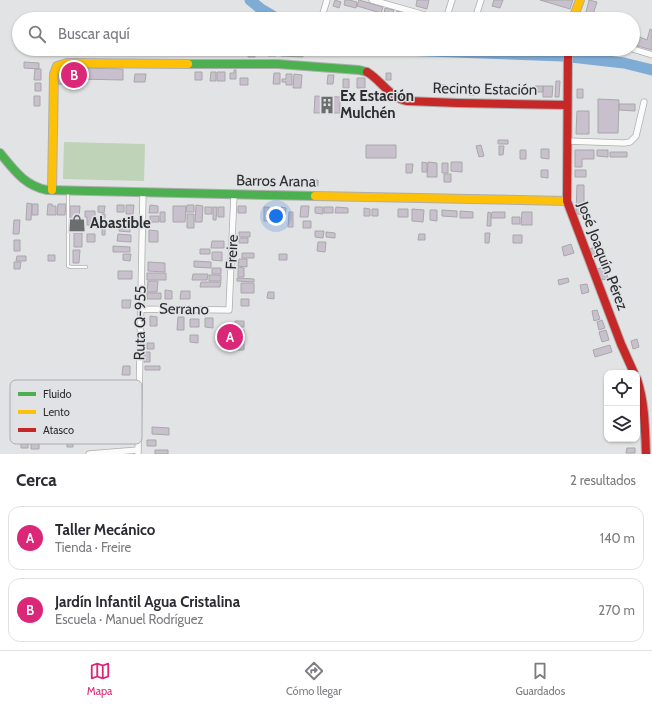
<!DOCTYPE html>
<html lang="es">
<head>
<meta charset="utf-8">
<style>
  body { margin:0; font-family:Cabin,sans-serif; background:#f7f7f7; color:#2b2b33 }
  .controls { position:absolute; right:12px; bottom:12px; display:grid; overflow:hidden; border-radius:8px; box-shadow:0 1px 3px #0004 }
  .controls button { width:36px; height:36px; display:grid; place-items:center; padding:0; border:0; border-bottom:1px solid #e1e1e2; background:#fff; color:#2b2b33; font:20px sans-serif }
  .you { position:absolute; left:276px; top:216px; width:14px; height:14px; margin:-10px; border:3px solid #fff; border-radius:50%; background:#1a73e8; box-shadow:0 0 0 6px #1a73e833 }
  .badge { display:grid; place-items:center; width:26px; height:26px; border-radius:50%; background:#db2777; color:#fff; font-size:13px; font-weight:700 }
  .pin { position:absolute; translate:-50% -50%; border:2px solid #fff; box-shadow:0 1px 4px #0006 }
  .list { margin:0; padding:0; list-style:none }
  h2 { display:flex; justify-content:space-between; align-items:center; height:52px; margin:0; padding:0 16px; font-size:17px }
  h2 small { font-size:13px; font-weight:400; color:#7c7c81 }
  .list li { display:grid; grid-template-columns:26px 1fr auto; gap:12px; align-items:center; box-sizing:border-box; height:64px; margin:0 8px 8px; padding:0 8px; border:1px solid #e1e1e2; border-radius:12px }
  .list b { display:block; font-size:15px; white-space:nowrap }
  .list p { margin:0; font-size:13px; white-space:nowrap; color:#7c7c81 }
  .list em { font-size:13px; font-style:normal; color:#7c7c81 }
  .icon { flex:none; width:22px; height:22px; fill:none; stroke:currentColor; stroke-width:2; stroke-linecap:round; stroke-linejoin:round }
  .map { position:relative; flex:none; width:652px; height:454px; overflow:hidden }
  .search { position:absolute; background:#fff; box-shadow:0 1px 3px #0004; left:12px; right:12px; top:12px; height:44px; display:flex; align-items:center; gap:10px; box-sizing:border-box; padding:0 14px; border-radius:22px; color:#7c7c81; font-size:15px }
  .sheet { height:196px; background:#fff }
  nav { display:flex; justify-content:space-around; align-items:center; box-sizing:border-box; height:56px; border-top:1px solid #e1e1e2; background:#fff; font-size:11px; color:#7c7c81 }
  nav a { display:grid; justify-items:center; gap:2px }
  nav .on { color:#db2777 }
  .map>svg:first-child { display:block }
  .green { fill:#bed3b7 }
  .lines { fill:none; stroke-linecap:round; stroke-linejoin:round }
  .river { stroke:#7facd4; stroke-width:11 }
  .building { fill:#c9c0cd; stroke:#a8a8a9 }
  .lane-casing { stroke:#aeaeaf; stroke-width:4 }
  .street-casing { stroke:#aeaeaf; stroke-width:7 }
  .fast-casing { stroke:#aeaeaf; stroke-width:10 }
  .slow-casing { stroke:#aeaeaf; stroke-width:10 }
  .jam-casing { stroke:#aeaeaf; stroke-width:10 }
  .lane { stroke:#fbfbfb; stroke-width:2.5 }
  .street { stroke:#fbfbfb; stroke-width:5.5 }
  .fast { stroke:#4caf50; stroke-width:8 }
  .slow { stroke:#ffc107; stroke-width:8 }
  .jam { stroke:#c62828; stroke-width:8 }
  .labels { text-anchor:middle; stroke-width:3; stroke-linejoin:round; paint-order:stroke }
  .street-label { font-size:15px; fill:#2d2e2f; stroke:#e1e2e5 }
  .poi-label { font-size:15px; font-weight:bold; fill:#2d2e2f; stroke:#e1e2e5; text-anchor:start }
  .key { fill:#e1e2e5; stroke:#abacae; stroke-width:1 }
  .key-label { font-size:11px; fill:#2d2e2f }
</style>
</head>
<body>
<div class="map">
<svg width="652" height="454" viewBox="0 0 652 454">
  <rect width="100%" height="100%" fill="#e2e3e4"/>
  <path class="green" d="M 64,142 L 145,144 L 144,181 L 63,179 Z"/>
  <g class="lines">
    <path class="river" d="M 250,0 L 261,9 L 278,19
      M 374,49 L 562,56 L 624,63 L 652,70"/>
  </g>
  <path class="building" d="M 335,0 L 341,2 L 339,8 L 333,6 Z
    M 345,0 L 349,0 L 357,2 L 356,8 L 344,5 Z
    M 359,0 L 383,7 L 381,13 L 357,6 Z
    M 417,0 L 429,0 L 427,9 L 416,6 Z
    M 494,0 L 503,0 L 500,8 L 492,6 Z
    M 540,0 L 573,0 L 570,9 Z
    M 589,0 L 597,2 L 593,14 L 586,12 Z
    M 385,8 L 394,10 L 392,16 L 384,14 Z
    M 397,11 L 413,16 L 412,19 L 394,19 Z
    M 650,29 L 652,30 L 652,50 L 634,45 L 637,36 L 647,40 Z
    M 110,49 L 119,49 L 119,54 L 110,54 Z
    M 154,49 L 168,49 L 168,54 L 154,54 Z
    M 248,49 L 255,49 L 255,57 L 248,57 Z
    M 269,49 L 277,49 L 276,56 L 268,56 Z
    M 281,51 L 303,51 L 303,57 L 281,56 Z
    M 24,62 L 39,63 L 39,69 L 24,68 Z
    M 79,68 L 123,69 L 123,80 L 78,79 Z
    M 35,69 L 41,69 L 41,80 L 34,80 Z
    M 58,69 L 74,69 L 74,84 L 58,84 Z
    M 234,70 L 236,70 L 236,79 L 230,79 L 230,73 L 234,73 Z
    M 195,72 L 202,72 L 202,80 L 195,80 Z
    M 211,72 L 216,72 L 216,81 L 210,81 Z
    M 217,72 L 225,72 L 225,81 L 217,81 Z
    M 274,73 L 280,73 L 280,84 L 273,84 Z
    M 386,73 L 391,73 L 391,80 L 386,80 Z
    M 135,74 L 146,74 L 145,82 L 134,82 Z
    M 286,74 L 292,74 L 292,85 L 286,85 L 286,82 L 282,82 L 282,79 L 286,79 Z
    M 294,74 L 302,75 L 301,88 L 293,88 Z
    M 328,75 L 334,75 L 333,84 L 327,84 Z
    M 240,78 L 248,78 L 248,85 L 240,85 Z
    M 357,78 L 365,78 L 365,88 L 357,88 Z
    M 343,79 L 349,79 L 349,88 L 343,88 Z
    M 556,81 L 560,81 L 559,97 L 555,97 Z
    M 35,83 L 41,83 L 41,91 L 35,91 Z
    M 440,85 L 446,85 L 446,91 L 440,91 Z
    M 535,86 L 543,86 L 543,92 L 535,92 Z
    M 543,86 L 553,86 L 552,97 L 543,97 Z
    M 469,87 L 474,87 L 474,95 L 469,95 Z
    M 577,89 L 583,89 L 583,98 L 577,98 Z
    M 34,96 L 40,96 L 40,106 L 34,106 Z
    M 315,96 L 340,97 L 340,113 L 314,113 Z
    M 598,99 L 619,100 L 618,133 L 598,133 Z
    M 619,104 L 635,104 L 635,111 L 619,110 Z
    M 577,111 L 589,111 L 589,134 L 576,134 Z
    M 498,140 L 508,140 L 508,144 L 498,144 Z
    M 366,145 L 396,145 L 396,158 L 366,158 Z
    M 481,145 L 484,156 L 479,157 L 476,146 Z
    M 499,146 L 504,146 L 503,155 L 499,155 Z
    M 541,149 L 549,149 L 549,159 L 541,158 Z
    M 520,150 L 526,150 L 526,159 L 520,159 Z
    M 575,150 L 594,150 L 594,159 L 582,159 L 582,167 L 575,167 Z
    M 597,150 L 608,150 L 608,157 L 597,156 Z
    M 610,152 L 627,152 L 627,157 L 610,157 Z
    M 422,162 L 427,163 L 427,172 L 422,172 Z
    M 428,162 L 437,163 L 437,177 L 427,177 Z
    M 451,162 L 462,162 L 462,172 L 451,171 Z
    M 442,163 L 448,163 L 448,173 L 442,173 Z
    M 406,164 L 413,164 L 412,173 L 406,173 Z
    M 541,170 L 548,170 L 548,178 L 541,177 Z
    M 575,170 L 586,170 L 586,177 L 575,177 Z
    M 444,174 L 451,174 L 451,182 L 444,182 Z
    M 308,180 L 318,180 L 318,186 L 308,186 Z
    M 577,185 L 584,185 L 584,214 L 576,214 Z
    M 27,203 L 32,204 L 31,220 L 26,220 Z
    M 32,204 L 38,204 L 38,215 L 32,215 Z
    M 48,204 L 52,204 L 52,206 L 56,206 L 56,215 L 47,215 Z
    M 58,204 L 66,204 L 65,215 L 57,215 Z
    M 117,205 L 124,205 L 124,212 L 117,212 Z
    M 126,205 L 134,205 L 133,214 L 126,214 Z
    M 150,205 L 158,206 L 158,213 L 149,213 Z
    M 187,205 L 194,205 L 194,212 L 186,212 Z
    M 196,205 L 203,206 L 202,222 L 195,222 Z
    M 70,206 L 80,206 L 79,218 L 70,218 Z
    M 98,206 L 105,206 L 104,213 L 98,212 Z
    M 173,206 L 186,206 L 185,222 L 173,222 Z
    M 238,206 L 246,206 L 246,213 L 238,213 Z
    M 301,206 L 309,206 L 308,217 L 300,217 Z
    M 205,207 L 212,207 L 212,214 L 205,214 Z
    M 213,207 L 217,207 L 216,220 L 213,220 Z
    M 218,207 L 224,207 L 224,217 L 218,217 Z
    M 264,207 L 269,207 L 269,221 L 264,221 Z
    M 272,207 L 278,207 L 277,224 L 271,224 Z
    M 281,207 L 286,208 L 285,217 L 280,217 Z
    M 315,207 L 323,207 L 323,214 L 315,213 Z
    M 324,207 L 333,207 L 333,213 L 324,213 Z
    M 336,207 L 348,208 L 348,213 L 335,213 Z
    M 364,208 L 370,209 L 370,216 L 364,216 Z
    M 372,209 L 378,209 L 378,216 L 372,216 Z
    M 398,209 L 408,209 L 408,217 L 398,217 Z
    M 412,209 L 424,210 L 423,222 L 412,221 Z
    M 430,210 L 437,210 L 437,221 L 430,220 Z
    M 442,210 L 457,211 L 457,217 L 442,216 Z
    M 85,211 L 95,211 L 95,225 L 87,225 L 87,217 L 85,217 Z
    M 460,211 L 473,212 L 473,218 L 460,218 Z
    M 160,212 L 165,212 L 165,222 L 160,222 Z
    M 289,212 L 293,212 L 293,227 L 288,227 Z
    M 488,212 L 491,213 L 491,226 L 487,226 Z
    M 492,212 L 505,212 L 505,218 L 491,218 Z
    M 522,212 L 532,212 L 532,225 L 521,225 Z
    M 102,214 L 105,214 L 105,235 L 102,235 Z
    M 187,214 L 194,214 L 194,228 L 187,228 Z
    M 150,216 L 159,216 L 159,222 L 150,222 Z
    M 512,217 L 520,217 L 520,224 L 512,224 Z
    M 74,219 L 81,220 L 80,229 L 75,229 L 75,226 L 74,226 Z
    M 14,220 L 20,220 L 19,234 L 13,234 Z
    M 303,221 L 311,221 L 311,228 L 303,228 Z
    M 119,225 L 130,225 L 130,232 L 119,231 Z
    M 149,230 L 158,231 L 158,242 L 149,242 Z
    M 315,231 L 324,231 L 323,238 L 315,237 Z
    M 239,232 L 250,232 L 250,237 L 239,237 Z
    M 326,232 L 335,233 L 335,238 L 326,237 Z
    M 74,233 L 82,233 L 82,247 L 74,247 Z
    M 485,233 L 490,233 L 489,243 L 485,243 Z
    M 87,234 L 95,234 L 95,242 L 87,242 Z
    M 118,234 L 131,235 L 131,242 L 117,241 Z
    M 419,234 L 425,234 L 425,240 L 418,240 Z
    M 513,235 L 522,235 L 522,243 L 513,243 Z
    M 239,238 L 248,238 L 248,243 L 239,243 Z
    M 14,240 L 20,240 L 20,251 L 14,251 Z
    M 212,241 L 224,241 L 224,248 L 211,248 Z
    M 318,242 L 326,242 L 325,252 L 317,251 Z
    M 571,244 L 574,253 L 564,256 L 562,247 Z
    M 113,246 L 130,247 L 130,252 L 113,252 Z
    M 595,247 L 598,257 L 593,259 L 590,249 Z
    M 200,249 L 210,249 L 210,254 L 200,254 Z
    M 73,250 L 80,250 L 79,263 L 73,263 Z
    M 212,252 L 222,252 L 222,261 L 212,260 Z
    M 242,253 L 254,253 L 254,258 L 242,258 Z
    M 123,254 L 131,254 L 130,261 L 123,260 Z
    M 279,254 L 287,254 L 287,260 L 279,260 Z
    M 48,255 L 55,255 L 55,261 L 48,261 Z
    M 17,256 L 26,256 L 26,261 L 16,261 Z
    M 239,259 L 247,259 L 247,267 L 238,266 Z
    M 194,261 L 211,262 L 211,268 L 194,267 Z
    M 14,262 L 21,262 L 20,269 L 14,269 Z
    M 148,262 L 165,263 L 165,272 L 148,271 Z
    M 238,267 L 244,268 L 244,277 L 238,277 Z
    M 605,267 L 608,279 L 600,280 L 597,269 Z
    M 212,268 L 221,268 L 221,274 L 212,274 Z
    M 118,271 L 132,271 L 132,279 L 118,279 Z
    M 147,273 L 166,273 L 166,280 L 147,280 Z
    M 193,274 L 208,274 L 207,280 L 192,280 Z
    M 209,275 L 221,275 L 221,281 L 209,281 Z
    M 237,278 L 254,279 L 254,282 L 237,281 Z
    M 568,278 L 569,282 L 559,285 L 558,280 Z
    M 148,281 L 158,281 L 157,292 L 147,292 Z
    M 201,282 L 221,282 L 220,287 L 200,287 Z
    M 241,283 L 254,283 L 254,293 L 241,293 Z
    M 587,284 L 589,292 L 582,294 L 580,285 Z
    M 165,290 L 172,291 L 172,299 L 165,299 Z
    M 181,291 L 190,291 L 190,299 L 180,299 Z
    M 268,292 L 274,292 L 274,299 L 267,298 Z
    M 147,293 L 161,293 L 161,299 L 147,299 Z
    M 241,299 L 249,299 L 249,306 L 241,306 Z
    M 122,300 L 131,300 L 130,308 L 122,308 Z
    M 597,310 L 600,319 L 594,321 L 592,311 Z
    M 150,316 L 157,317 L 157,326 L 150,326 Z
    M 178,317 L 184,317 L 184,330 L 177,330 Z
    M 205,318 L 213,318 L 213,328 L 205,327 Z
    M 190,319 L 199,319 L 199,327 L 190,327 Z
    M 602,320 L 605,328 L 599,330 L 597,322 Z
    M 235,321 L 244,321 L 244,327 L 235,327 Z
    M 236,330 L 244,330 L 244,350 L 236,350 Z
    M 606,330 L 609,340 L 602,342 L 599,332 Z
    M 190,335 L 198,335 L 198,343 L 190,342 Z
    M 637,339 L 639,347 L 633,349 L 631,341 Z
    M 147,343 L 154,343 L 154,349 L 147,349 Z
    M 610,345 L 612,352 L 595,357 L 593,350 Z
    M 145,352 L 150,352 L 150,362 L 144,362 Z
    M 123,366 L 130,366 L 130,375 L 122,375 Z
    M 145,366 L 160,366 L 160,370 L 145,370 Z
    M 152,427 L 169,428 L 169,435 L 152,434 Z
    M 67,440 L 73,440 L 73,447 L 67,447 Z
    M 147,440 L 156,440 L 156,446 L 147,446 Z
    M 31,441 L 39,441 L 39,449 L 31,449 Z
    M 21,442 L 28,442 L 28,448 L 21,448 Z
    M 627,448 L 635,448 L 635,453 L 626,453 Z
    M 155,450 L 168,450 L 168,454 L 155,454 Z"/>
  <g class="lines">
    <g class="lane-casing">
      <path id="lane" d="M 68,191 L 68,266 L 71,267 L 86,267"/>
    </g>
    <g class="street-casing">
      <path id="street" d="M 372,0 L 439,19
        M 323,13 L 327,0
        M 446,19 L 452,0
        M 475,19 L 481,0
        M 633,49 L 652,55
        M 567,141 L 624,143 L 630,142 L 636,136 L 644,102
        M 140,309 L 229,310 L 234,194
        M 89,454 L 138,450
        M 138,454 L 143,193"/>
    </g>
    <g class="fast-casing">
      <path id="fast" d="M 188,64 L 278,64 L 359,70 L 367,72
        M 0,153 C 14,170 25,186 47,190 L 315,196"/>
    </g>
    <g class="slow-casing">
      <path id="slow" d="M 573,19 L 580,0
        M 52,190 L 54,74 L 57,66 L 67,63 L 188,64
        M 315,196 L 567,201"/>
    </g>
    <g class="jam-casing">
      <path id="jam" d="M 568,49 L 567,201 L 621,344 L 634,373
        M 367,72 C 381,80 390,98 407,101 L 458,103 L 567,105
        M 637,379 C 645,403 645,428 646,454"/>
    </g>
    <use href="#lane" class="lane"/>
    <use href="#street" class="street"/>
    <use href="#fast" class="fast"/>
    <use href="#slow" class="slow"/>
    <use href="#jam" class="jam"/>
  </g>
  <defs>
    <g id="building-bare" transform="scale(1.38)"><path d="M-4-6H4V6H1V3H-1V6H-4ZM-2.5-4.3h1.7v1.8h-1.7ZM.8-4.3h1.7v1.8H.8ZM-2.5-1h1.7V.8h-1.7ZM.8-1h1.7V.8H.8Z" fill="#6c6d6e" stroke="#e1e2e5" stroke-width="2.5" paint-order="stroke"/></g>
    <g id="shop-bare" transform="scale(1.38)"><path d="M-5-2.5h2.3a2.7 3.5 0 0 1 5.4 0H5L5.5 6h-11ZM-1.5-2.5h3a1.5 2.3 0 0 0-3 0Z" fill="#6c6d6e" stroke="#e1e2e5" stroke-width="2.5" paint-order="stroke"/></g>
  </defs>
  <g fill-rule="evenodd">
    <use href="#building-bare" x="327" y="105"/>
    <use href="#shop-bare" x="77" y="223"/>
  </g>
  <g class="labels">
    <g class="street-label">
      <text transform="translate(485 89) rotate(1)" y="5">Recinto Estación</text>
      <text transform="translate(276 181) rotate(1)" y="5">Barros Arana</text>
      <text transform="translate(232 252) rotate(-87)" y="5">Freire</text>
      <text transform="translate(603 256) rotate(69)" y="5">José Joaquín Pérez</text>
      <text transform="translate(184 309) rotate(1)" y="5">Serrano</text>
      <text transform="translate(140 323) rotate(-89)" y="5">Ruta Q-955</text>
    </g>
    <g class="poi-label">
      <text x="340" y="101">Ex Estación<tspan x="340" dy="17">Mulchén</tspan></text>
      <text x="90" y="228">Abastible</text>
    </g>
  </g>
  <rect x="10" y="380" width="132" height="64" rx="6" class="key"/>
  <rect x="18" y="392" width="18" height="4" fill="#4caf50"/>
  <rect x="18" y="410" width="18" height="4" fill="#ffc107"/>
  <rect x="18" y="428" width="18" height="4" fill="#c62828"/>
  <g class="key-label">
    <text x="43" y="398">Fluido</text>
    <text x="43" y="416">Lento</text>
    <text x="43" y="434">Atasco</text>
  </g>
</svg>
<div class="controls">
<button><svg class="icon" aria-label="locate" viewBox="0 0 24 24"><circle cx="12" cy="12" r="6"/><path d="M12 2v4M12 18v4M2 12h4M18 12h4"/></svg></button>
<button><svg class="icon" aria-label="layers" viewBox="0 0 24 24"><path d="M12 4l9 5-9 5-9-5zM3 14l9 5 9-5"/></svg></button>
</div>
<div class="you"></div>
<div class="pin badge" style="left:230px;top:337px">A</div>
<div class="pin badge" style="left:74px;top:75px">B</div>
<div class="search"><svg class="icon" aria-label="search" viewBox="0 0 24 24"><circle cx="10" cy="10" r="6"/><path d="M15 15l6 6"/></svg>Buscar aquí</div>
</div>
<section class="sheet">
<h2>Cerca<small>2 resultados</small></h2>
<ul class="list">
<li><span class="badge">A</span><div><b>Taller Mecánico</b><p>Tienda · Freire</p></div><em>140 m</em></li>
<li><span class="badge">B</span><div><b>Jardín Infantil Agua Cristalina</b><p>Escuela · Manuel Rodríguez</p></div><em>270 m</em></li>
</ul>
</section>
<nav>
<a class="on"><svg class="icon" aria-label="map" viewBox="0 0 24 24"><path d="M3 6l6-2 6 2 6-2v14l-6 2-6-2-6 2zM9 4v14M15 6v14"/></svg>Mapa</a>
<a><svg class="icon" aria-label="directions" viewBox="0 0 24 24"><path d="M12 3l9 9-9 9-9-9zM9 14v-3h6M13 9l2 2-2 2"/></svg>Cómo llegar</a>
<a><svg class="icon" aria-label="saved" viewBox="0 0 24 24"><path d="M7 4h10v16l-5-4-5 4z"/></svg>Guardados</a>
</nav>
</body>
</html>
